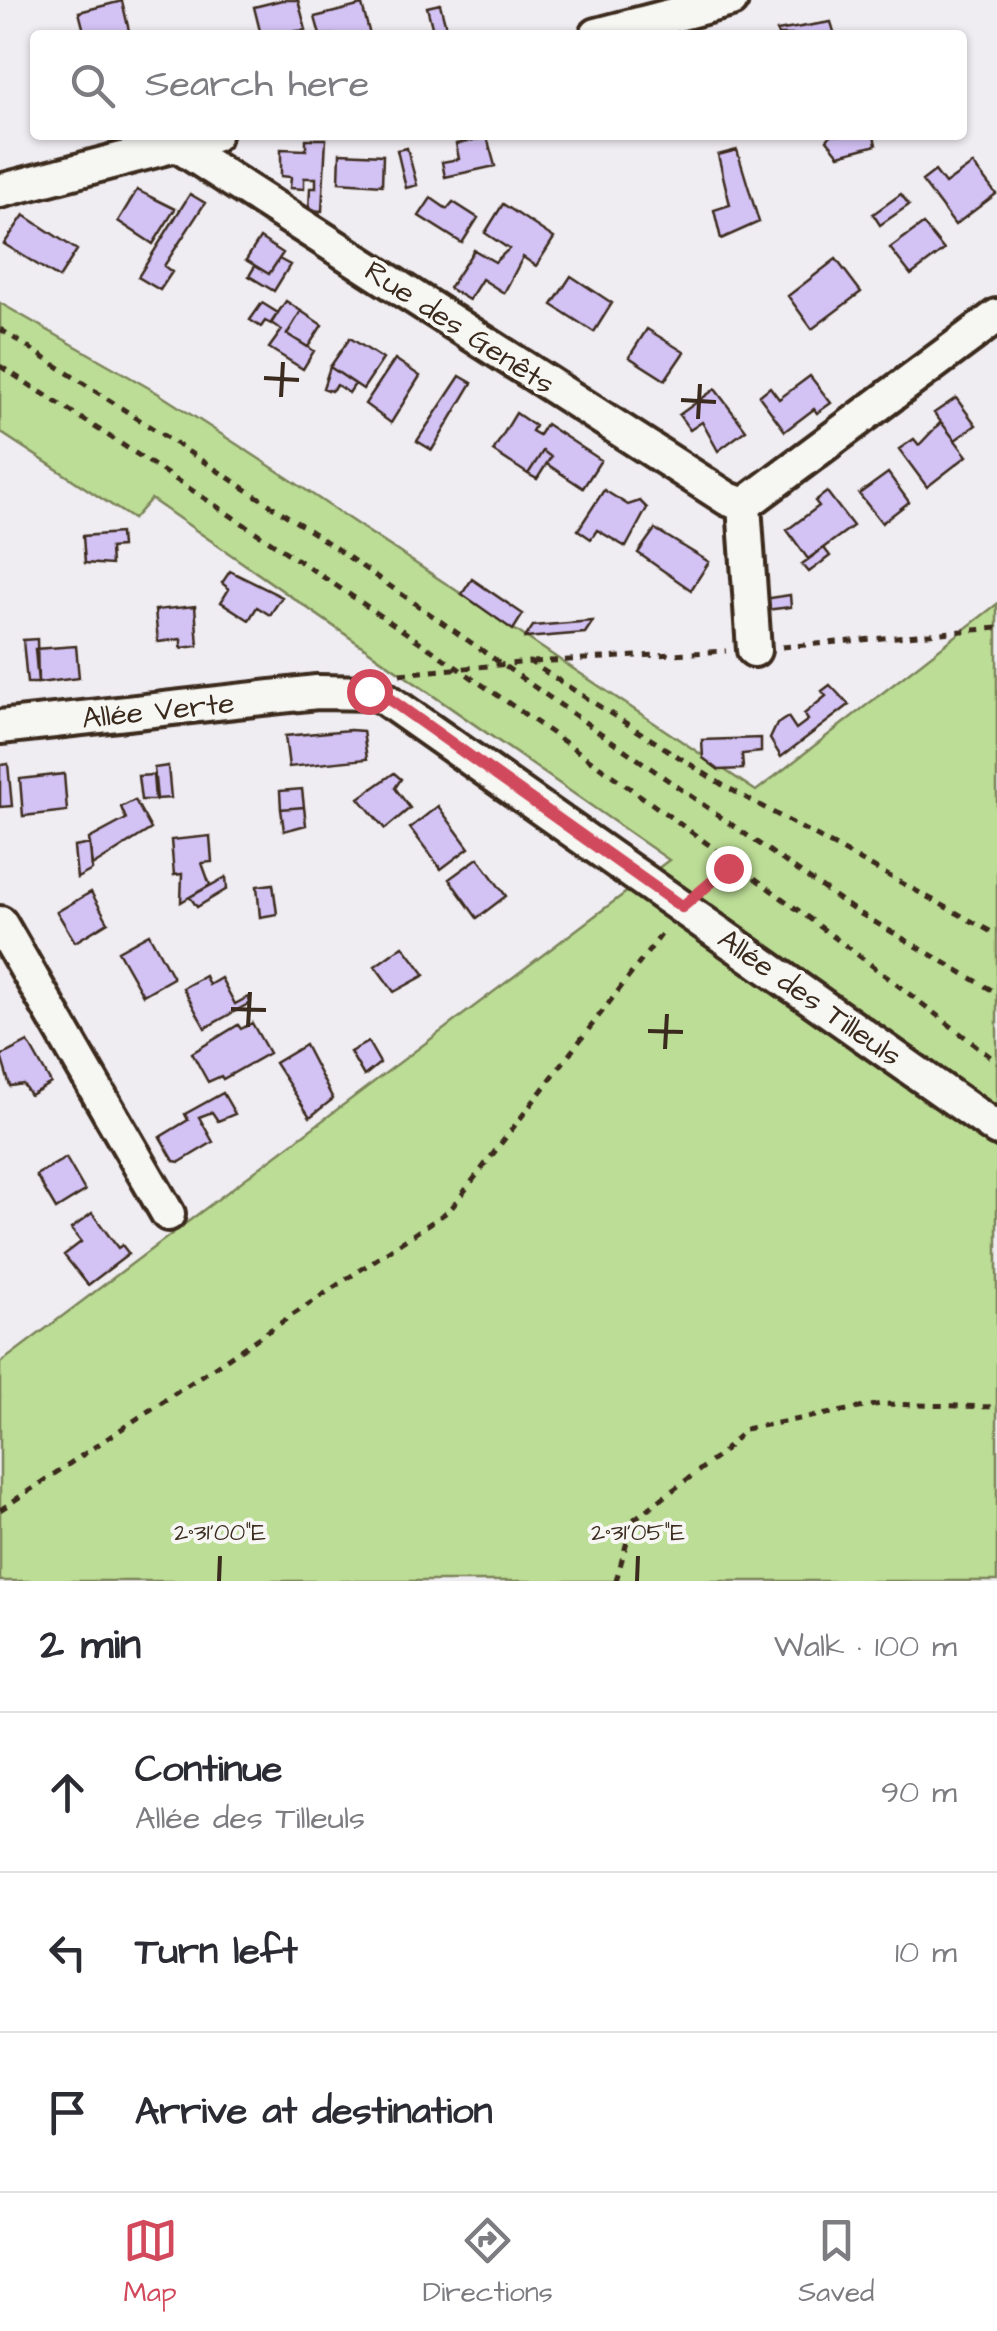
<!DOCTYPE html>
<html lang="en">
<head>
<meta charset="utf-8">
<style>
  body { margin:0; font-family:"Architects Daughter",sans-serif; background:#f2f2f3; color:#2b2b33 }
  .stop { position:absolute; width:30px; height:30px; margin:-22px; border:8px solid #d1495b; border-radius:50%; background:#fff }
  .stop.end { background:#d1495b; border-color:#fff; box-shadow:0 2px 10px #0008 }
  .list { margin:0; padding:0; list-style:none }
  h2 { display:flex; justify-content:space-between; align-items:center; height:130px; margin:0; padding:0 40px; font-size:42px }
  h2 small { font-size:32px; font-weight:400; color:#7c7c81 }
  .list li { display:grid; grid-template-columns:65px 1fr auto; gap:30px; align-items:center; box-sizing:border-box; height:160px; padding:0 40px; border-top:2px solid #e1e1e2 }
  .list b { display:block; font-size:38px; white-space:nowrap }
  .list p { margin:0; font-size:32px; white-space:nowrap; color:#7c7c81 }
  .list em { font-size:32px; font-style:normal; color:#7c7c81 }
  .icon { flex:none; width:55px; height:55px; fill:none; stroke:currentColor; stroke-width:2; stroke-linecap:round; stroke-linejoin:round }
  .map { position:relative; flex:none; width:997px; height:1581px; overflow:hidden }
  .search { position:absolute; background:#fff; box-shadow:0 2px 8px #0004; left:30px; right:30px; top:30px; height:110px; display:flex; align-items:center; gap:25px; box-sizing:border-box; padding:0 35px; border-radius:10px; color:#7c7c81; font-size:38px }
  .sheet { height:610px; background:#fff }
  nav { display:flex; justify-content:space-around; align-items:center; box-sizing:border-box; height:140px; border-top:2px solid #e1e1e2; background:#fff; font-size:28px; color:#7c7c81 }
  nav a { display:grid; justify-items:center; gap:5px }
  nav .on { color:#d1495b }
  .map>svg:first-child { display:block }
  .green { fill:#bcdd96; stroke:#7c845a; stroke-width:2.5 }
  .building { fill:#d3c2f4; stroke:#3b2a1e; stroke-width:2.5 }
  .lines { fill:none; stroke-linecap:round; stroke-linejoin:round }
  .minor-casing { stroke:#3b2a1e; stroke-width:40 }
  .path { stroke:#3b2a1e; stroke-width:5; stroke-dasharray:8 8; stroke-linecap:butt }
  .minor { stroke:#f6f6f2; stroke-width:32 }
  .route { stroke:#d1495b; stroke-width:12 }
  .ticks { fill:none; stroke:#3b2a1e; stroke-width:4 }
  .labels { text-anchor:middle; stroke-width:8; stroke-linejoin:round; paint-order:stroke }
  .street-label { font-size:30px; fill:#3b2a1e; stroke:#f6f6f2 }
  .ticks-label { font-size:25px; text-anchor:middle; fill:#3b2a1e; stroke:#f6f6f2; stroke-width:8; stroke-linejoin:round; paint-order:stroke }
</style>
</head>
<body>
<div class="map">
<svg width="997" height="1581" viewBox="0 0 997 1581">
  <rect width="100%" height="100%" fill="#efecf2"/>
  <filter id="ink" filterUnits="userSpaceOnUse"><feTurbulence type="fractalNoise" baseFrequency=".01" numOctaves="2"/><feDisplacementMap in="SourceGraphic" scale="20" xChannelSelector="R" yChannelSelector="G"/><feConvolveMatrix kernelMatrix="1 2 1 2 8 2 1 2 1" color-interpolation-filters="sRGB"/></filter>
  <g filter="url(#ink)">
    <path class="green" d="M 0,303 L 156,392 L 258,458 L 756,791 L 997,604 L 997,1581 L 0,1581 L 0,1363 L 669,860 L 151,499 L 133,519 L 0,432 Z"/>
    <path class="building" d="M 282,0 L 298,0 L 306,30 L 261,35 L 254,7 Z
      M 122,1 L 130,35 L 85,35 L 79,12 Z
      M 440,4 L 448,35 L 434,35 L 427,7 Z
      M 362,5 L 370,35 L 320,35 L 315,17 Z
      M 831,22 L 835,35 L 778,35 L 777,31 Z
      M 831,135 L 874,135 L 876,145 L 839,155 L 827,140 Z
      M 487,137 L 495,166 L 445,177 L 442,162 L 459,159 L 456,144 Z
      M 306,139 L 326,139 L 322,211 L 309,210 L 310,188 L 316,188 L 316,178 L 304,178 L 304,189 L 290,188 L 291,177 L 281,176 L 281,149 L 306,150 Z
      M 407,148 L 417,185 L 406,188 L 397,150 Z
      M 737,150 L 759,222 L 721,239 L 714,210 L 730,205 L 718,155 Z
      M 340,153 L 383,155 L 382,185 L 339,182 Z
      M 973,164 L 996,194 L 955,225 L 922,181 L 935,171 L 945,184 Z
      M 137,190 L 175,209 L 153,244 L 118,221 Z
      M 190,194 L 205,203 L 164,266 L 172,272 L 160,290 L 138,277 Z
      M 901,194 L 909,205 L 880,225 L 873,214 Z
      M 431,198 L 447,209 L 453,202 L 478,218 L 462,243 L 419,216 Z
      M 503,204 L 554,238 L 536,266 L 523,257 L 504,293 L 482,279 L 469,300 L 449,288 L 474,250 L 495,262 L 509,249 L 485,233 Z
      M 24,215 L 77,250 L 59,278 L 4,244 Z
      M 923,224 L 944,250 L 911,275 L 890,248 Z
      M 260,238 L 283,253 L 269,274 L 246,260 Z
      M 279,259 L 290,265 L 274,291 L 249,276 L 255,266 L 269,274 Z
      M 836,259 L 861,292 L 812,329 L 788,296 Z
      M 571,276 L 612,303 L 594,332 L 552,305 Z
      M 286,301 L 301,311 L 287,334 L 314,351 L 303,369 L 269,348 L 282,330 L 271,323 Z
      M 262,303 L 278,313 L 271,324 L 265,321 L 261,327 L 250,320 Z
      M 301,311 L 322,325 L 308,347 L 287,334 Z
      M 647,329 L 684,352 L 665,380 L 629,357 Z
      M 350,338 L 383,359 L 363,389 L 330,367 Z
      M 395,359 L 420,376 L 391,423 L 365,404 Z
      M 330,367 L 355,384 L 349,393 L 337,385 L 331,391 L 323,388 Z
      M 460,376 L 472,383 L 432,450 L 417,441 Z
      M 810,376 L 831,403 L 817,413 L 814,409 L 785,431 L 759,396 L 770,387 L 779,399 Z
      M 715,389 L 746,430 L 718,451 L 702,422 L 690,430 L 679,415 Z
      M 956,398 L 976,425 L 955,440 L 934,413 Z
      M 516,413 L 535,426 L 532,431 L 539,435 L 546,424 L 601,460 L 583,488 L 547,464 L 551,457 L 543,451 L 528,474 L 493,451 Z
      M 941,422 L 967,456 L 927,487 L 899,449 L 914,439 L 919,445 Z
      M 543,451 L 551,457 L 537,479 L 528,474 Z
      M 888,473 L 909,502 L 882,523 L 859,494 Z
      M 604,490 L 628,505 L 640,501 L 647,508 L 626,547 L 597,530 L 591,539 L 578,530 Z
      M 827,492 L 853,526 L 808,559 L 787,530 L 819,506 L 815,501 Z
      M 655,529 L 709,562 L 691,590 L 638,553 Z
      M 120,533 L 121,547 L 110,548 L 111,565 L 85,563 L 83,536 Z
      M 824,548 L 830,556 L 809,572 L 802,564 Z
      M 230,571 L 282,597 L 270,615 L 257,607 L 249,620 L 221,602 L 229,589 L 222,583 Z
      M 472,579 L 523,614 L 513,630 L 462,594 Z
      M 790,595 L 791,607 L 765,610 L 764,599 Z
      M 195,606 L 198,646 L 181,648 L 181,639 L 158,642 L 155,610 Z
      M 593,621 L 585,633 L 525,638 L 533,626 Z
      M 37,639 L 38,683 L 27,683 L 23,640 Z
      M 76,646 L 79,678 L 38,683 L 35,649 Z
      M 830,685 L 849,705 L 781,757 L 770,739 L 777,724 L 788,717 L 796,729 L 808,720 L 804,714 L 826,696 L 822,691 Z
      M 350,730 L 363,731 L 367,759 L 289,767 L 285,736 Z
      M 761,738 L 761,752 L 742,754 L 743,769 L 719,770 L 703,758 L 702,740 Z
      M 8,764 L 12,806 L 0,807 L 0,765 Z
      M 168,766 L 171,798 L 157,799 L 154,768 Z
      M 394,773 L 401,779 L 395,788 L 410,808 L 385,829 L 359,798 Z
      M 64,774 L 67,811 L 23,816 L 20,779 Z
      M 153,775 L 155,800 L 141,800 L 138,776 Z
      M 302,789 L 304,807 L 281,809 L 280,791 Z
      M 135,800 L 151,829 L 92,866 L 89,839 L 126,819 L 121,807 Z
      M 438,806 L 469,848 L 441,869 L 410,828 Z
      M 304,807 L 306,825 L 284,831 L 281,809 Z
      M 210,836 L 212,862 L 202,863 L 210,885 L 181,902 L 182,874 L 174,875 L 171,840 Z
      M 90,844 L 92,870 L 77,878 L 74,847 Z
      M 478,858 L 506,896 L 477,918 L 449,879 Z
      M 226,877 L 227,889 L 197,907 L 190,897 Z
      M 273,884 L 277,914 L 260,917 L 257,886 Z
      M 91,892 L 108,922 L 75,942 L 57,912 Z
      M 149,934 L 173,978 L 143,995 L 118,951 Z
      M 403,946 L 425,975 L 394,992 L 375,966 Z
      M 205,976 L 209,985 L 221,978 L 235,1004 L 248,997 L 250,1003 L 205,1028 L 183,988 Z
      M 252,1023 L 269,1053 L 223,1079 L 221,1076 L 208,1082 L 192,1053 L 238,1025 L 241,1029 Z
      M 28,1042 L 51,1083 L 30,1095 L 23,1084 L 10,1086 L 1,1056 Z
      M 368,1042 L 380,1063 L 364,1076 L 350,1052 Z
      M 305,1045 L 333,1099 L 310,1117 L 275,1063 Z
      M 223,1093 L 235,1114 L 218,1121 L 212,1112 L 199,1117 L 213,1142 L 180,1162 L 174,1161 L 160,1137 L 188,1120 L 185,1114 Z
      M 66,1158 L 85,1191 L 56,1209 L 36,1175 Z
      M 92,1213 L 118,1248 L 122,1245 L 129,1254 L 88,1285 L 64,1255 L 81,1242 L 71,1229 Z"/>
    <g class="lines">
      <g class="minor-casing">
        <path id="minor" d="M 597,35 L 731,0
          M 177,145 L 728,499 L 744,505
          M 0,191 L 214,135
          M 744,505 L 997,316
          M 744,505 L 754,650
          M 0,727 L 317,692 L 377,693 L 997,1129
          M 0,923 L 168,1214"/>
      </g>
      <path class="path" d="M 0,329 L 324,540 L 854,910 L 997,993
        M 0,366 C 341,584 679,812 997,1062
        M 782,647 L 997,628
        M 533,662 L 726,651
        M 400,674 L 530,662 L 721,784 L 997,935
        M 706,887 L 727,868
        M 0,1510 L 450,1210 L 664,931
        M 616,1581 L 633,1520 L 721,1454 L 745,1429 L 881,1404 L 997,1407"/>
      <use href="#minor" class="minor"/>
    </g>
  </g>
  <g class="lines" filter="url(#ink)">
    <path class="route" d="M 369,691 L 385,696 L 682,907 L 728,868"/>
  </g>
  <path class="ticks" d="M 264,378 L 299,380M 281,397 L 283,362M 681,400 L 716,402M 698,419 L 700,384M 231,1009 L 266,1010M 248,1027 L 250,992M 648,1031 L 683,1032M 665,1049 L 667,1014M 219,1581 L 220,1556M 637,1581 L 638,1556"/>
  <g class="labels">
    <g class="street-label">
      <text transform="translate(460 327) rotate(33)" y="10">Rue des Genêts</text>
      <text transform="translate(158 710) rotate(-6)" y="10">Allée Verte</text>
      <text transform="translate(810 997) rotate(35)" y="10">Allée des Tilleuls</text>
    </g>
  </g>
  <g class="ticks-label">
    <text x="220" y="1540">2°31'00"E</text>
    <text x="638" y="1540">2°31'05"E</text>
  </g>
</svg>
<div class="stop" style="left:369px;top:691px"></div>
<div class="stop end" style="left:728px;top:868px"></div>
<div class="search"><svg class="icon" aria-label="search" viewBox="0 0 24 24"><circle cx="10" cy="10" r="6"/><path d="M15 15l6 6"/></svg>Search here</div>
</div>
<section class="sheet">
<h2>2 min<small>Walk · 100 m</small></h2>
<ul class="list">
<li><svg class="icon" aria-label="ahead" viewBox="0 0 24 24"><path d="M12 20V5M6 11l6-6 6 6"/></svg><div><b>Continue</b><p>Allée des Tilleuls</p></div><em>90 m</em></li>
<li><svg class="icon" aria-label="left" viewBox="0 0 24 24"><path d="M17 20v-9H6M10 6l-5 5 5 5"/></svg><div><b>Turn left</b></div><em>10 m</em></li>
<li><svg class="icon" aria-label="arrive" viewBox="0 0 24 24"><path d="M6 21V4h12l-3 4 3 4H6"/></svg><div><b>Arrive at destination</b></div></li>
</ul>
</section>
<nav>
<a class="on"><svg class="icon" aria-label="map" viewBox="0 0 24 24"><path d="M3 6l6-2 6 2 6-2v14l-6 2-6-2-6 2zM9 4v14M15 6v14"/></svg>Map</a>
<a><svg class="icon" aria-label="directions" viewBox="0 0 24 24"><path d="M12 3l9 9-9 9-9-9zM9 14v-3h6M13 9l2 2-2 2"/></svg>Directions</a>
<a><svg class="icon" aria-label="saved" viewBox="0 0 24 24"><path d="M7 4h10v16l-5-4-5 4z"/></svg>Saved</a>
</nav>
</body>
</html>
